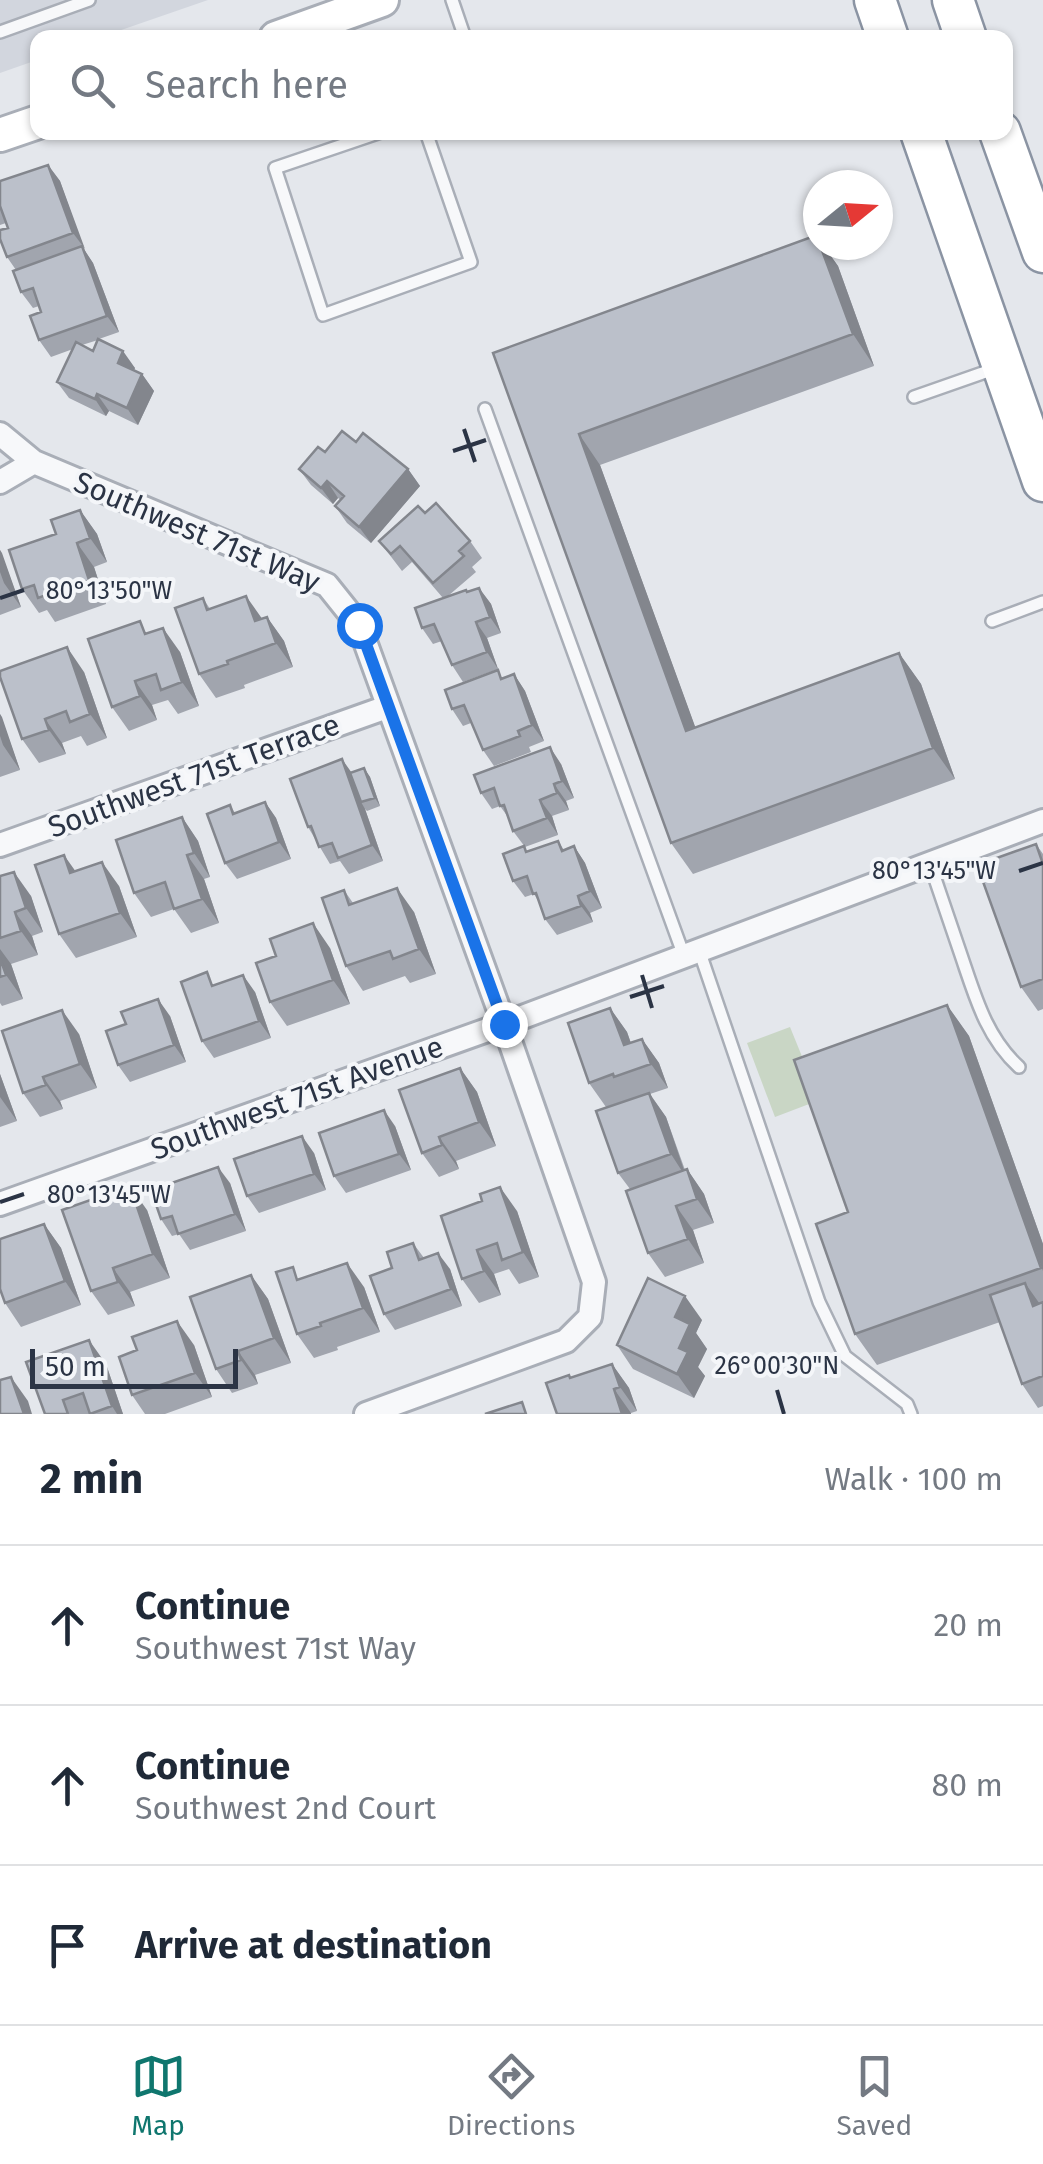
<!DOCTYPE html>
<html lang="en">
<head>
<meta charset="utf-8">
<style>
  body { margin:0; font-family:"Fira Sans",sans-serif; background:#f2f2f3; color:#1f2937 }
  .compass { position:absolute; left:803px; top:170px; width:90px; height:90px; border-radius:50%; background:#fff; box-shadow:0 2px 8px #0004; rotate:72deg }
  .scale { position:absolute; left:30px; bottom:25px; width:208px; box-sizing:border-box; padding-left:10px; border:5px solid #2b3445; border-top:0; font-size:28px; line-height:35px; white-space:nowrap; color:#2b3445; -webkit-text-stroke:8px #f4f6f9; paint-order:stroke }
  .stop { position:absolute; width:30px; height:30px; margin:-22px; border:8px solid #1a73e8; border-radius:50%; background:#fff }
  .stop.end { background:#1a73e8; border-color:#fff; box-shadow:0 2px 10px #0008 }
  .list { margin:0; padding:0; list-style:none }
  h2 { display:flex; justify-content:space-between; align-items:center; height:130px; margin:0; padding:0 40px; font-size:42px }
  h2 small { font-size:32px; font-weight:400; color:#747a83 }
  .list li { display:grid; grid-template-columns:65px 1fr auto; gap:30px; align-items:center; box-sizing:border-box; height:160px; padding:0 40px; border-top:2px solid #e0e1e3 }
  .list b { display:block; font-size:38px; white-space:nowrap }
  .list p { margin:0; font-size:32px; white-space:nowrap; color:#747a83 }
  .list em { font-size:32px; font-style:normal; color:#747a83 }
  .icon { flex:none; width:55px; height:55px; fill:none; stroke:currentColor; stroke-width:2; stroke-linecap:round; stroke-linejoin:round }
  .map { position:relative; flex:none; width:1043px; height:1414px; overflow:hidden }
  .search { position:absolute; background:#fff; box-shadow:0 2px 8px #0004; left:30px; right:30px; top:30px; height:110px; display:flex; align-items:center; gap:25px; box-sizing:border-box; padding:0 35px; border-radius:20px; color:#747a83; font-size:38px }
  .sheet { height:610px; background:#fff }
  nav { display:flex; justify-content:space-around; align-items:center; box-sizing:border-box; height:140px; border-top:2px solid #e0e1e3; background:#fff; font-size:28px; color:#747a83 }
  nav a { display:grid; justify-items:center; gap:5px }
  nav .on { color:#0f766e }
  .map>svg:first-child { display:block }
  .built { fill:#d2d6de }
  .green { fill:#c9d6c5 }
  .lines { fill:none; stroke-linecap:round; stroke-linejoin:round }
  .lane-casing { stroke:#a9aeb7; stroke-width:16 }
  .street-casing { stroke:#a9aeb7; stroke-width:28 }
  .secondary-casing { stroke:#a9aeb7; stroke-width:38 }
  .highway-casing { stroke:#8b94a3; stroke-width:45 }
  .lane { stroke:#f7f8fa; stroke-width:11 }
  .street { stroke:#f7f8fa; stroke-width:22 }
  .secondary { stroke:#fff; stroke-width:32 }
  .highway { stroke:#fff; stroke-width:40 }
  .wall { fill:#a1a5ae; fill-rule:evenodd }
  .shaded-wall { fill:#83868d }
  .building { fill:#bbc0ca; stroke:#83868d; stroke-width:2.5 }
  .route { stroke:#1a73e8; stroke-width:12 }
  .ticks { fill:none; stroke:#2b3445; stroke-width:4 }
  .labels { text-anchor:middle; stroke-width:8; stroke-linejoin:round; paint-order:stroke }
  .street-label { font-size:30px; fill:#2b3445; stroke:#f4f6f9 }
  .ticks-label { font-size:25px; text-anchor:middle; fill:#2b3445; stroke:#f4f6f9; stroke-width:8; stroke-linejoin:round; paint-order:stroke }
</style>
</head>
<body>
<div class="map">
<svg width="1043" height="1414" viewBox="0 0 1043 1414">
  <rect width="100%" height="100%" fill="#e4e7ec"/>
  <path class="built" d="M 0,0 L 208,0 L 101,37 L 38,38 L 37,60 L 0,73 Z"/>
  <path class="green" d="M 790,1027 L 816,1091 L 817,1101 L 775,1117 L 747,1043 Z"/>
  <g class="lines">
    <g class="lane-casing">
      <path id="lane" d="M 452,0 L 465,38
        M 0,32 L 89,0
        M 381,132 L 275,168 L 323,315 L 471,262 L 426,132
        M 914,397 L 994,369
        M 485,409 L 684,956
        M 992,621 L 1043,602
        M 930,864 C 940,894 951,925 961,955 C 975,996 986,1037 1019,1067
        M 699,950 L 819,1302 L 845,1356 L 907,1404 L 911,1414"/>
    </g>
    <g class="street-casing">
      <path id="street" d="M 0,434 L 34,462
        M 0,482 L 34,462 L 327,585 L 359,625 L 504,1024 L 594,1282 L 590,1317 L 566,1341 L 366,1414
        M 0,845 L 387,707
        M 0,1204 L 504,1024 L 1043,821"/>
    </g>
    <g class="secondary-casing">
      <path id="secondary" d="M 276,38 L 382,0
        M 0,135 L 38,122"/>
    </g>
    <g class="highway-casing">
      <path id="highway" d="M 875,0 L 888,38
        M 953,0 L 966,38
        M 921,132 L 1043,481
        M 1000,132 L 1043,252"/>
    </g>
    <use href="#lane" class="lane"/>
    <use href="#street" class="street"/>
    <use href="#secondary" class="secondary"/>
    <use href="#highway" class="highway"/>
  </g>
  <path class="wall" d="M 48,165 L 60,181 L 84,250 L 93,263 L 119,332 L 99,339 L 135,368 L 134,370 L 142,374 L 154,391 L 138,425 L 109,411 L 106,416 L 69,398 L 57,382 L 73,349 L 51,357 L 39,340 L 41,312 L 39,306 L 33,308 L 21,292 L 16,270 L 7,257 L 8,228 L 6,223 L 0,225 L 0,181 ZM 98,340 L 93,351 L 82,345 Z
    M 818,245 L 823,245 L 838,266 L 874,366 L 600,465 L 695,727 L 899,653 L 921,684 L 955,779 L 693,874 L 671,843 L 493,353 Z
    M 356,442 L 408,469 L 420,486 L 371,543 L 347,523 L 335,506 L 341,500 L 338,498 L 333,504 L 311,485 L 299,469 L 325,452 Z
    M 80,510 L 97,534 L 107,562 L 94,567 L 106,604 L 55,622 L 47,610 L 39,613 L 22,589 L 56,534 Z
    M 425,513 L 470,541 L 482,558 L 472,567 L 476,572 L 448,596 L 479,588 L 491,604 L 501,633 L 487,638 L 498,669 L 463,682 L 452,665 L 442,641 L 433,644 L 422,628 L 443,598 L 412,562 L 402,571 L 379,541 Z
    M 0,550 L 21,607 L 0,615 Z
    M 203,598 L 210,609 L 262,619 L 267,617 L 284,641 L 293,667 L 244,685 L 245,688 L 216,698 L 199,674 Z
    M 148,633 L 180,652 L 199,706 L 178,714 L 168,700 L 152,705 L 157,720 L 129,731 L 112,707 Z
    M 84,672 L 107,738 L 87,746 L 81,736 L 62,743 L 66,754 L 39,763 L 22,739 Z
    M 514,674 L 525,691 L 544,741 L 529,747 L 531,752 L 494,766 L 483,750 L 471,723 L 463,726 L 452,709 L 503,678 Z
    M 0,714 L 20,770 L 0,777 Z
    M 561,764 L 574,798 L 566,801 L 569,810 L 552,816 L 558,835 L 525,847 L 513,831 L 508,817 L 500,806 L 492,809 L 481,793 Z
    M 364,768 L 370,777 L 380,806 L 367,811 L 365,809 L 383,861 L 349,874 L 340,861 L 330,864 L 308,827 L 351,772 Z
    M 265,802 L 276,818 L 291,859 L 237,879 L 225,863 L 230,805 L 235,813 Z
    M 182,817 L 198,841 L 210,877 L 204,879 L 219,923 L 191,933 L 174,909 L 151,917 L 134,893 Z
    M 558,841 L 564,850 L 574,846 L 585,863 L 602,908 L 590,913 L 593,922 L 557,935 L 545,919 L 539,902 L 534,894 L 525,897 L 513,881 Z
    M 1036,844 L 1043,854 L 1043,1009 L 1038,1011 L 1021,987 Z
    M 75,872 L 119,886 L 137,937 L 76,958 L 59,934 Z
    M 0,876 L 31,896 L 43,932 L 32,936 L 38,955 L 11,964 L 23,999 L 2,1006 L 0,1003 Z
    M 344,890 L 353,903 L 414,912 L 436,974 L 410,983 L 405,976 L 363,991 L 346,966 Z
    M 330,948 L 350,1004 L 287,1026 L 270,1002 Z
    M 216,985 L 255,992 L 271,1038 L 214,1058 L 202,1041 Z
    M 947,1005 L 969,1036 L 1043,1244 L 1043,1406 L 1038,1408 L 1022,1384 L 1000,1322 L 877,1365 L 855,1334 L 848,1212 Z
    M 610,1008 L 627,1032 L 631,1043 L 642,1039 L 659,1063 L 668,1088 L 650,1094 L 666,1117 L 685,1170 L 687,1169 L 704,1194 L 714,1223 L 693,1230 L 704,1263 L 665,1277 L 648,1253 L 630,1189 L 618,1173 L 630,1099 L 606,1107 L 589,1083 Z
    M 170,1016 L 186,1062 L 130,1082 L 118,1065 Z
    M 79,1034 L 97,1088 L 60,1101 L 63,1109 L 40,1117 L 23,1093 Z
    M 460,1068 L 477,1092 L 496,1146 L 456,1161 L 459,1169 L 439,1177 L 422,1153 Z
    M 0,1074 L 17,1121 L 0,1127 Z
    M 395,1126 L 411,1170 L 346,1193 L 334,1176 Z
    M 314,1153 L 326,1190 L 259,1213 L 247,1196 Z
    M 230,1183 L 246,1231 L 190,1250 L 179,1234 L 172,1236 L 161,1219 Z
    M 147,1210 L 170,1278 L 130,1292 L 135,1306 L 108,1315 L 91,1291 Z
    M 517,1211 L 539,1277 L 519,1284 L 509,1269 L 494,1274 L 501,1295 L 479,1303 L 462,1279 L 441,1216 Z
    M 44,1224 L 61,1248 L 81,1305 L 21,1327 L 5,1303 Z
    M 413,1243 L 424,1258 L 450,1269 L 462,1306 L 395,1330 L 384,1314 L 392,1268 Z
    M 251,1275 L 268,1299 L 291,1363 L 255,1375 L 258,1384 L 232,1393 L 216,1369 Z
    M 301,1279 L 364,1287 L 380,1332 L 337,1347 L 338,1350 L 314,1358 L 297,1334 Z
    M 702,1320 L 696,1333 L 707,1349 L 698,1367 L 705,1376 L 694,1398 L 633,1369 L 617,1345 Z
    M 194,1345 L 212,1397 L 165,1414 L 145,1414 L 132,1395 L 137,1350 Z
    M 106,1364 L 123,1414 L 45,1414 Z
    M 612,1364 L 629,1388 L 637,1411 L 631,1413 L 571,1378 Z"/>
  <path class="shaded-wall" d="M 48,165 L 60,181 L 85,249 L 73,233 Z
    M 820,245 L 823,245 L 838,266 L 874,366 L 853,334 Z
    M 82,246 L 93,263 L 119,332 L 107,316 Z
    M 123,351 L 135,368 L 129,380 L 118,363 Z
    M 142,374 L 154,391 L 138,425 L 127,408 Z
    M 97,394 L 109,411 L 106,416 L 95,399 Z
    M 579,434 L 600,465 L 708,762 L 686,731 Z
    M 408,469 L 420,486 L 371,543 L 359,527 Z
    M 327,481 L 338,498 L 333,504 L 321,488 Z
    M 80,510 L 97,534 L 107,562 L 90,538 Z
    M 77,543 L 94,567 L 106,604 L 89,580 Z
    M 0,550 L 2,553 L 21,607 L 4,583 L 0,572 Z
    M 479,588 L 491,604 L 501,633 L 490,617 Z
    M 246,596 L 263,620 L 255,621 Z
    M 267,617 L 284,641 L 293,667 L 276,643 Z
    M 476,622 L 487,638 L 498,669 L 487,652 Z
    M 163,628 L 180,652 L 199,706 L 182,682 Z
    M 67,647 L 84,672 L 107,738 L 90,714 Z
    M 899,653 L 921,684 L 955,779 L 933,748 Z
    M 514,674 L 525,691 L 544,741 L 532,725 Z
    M 135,681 L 152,705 L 157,720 L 140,696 Z
    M 0,714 L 2,717 L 20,770 L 3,745 L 0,736 Z
    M 45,719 L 62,743 L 66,754 L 49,730 Z
    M 550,747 L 561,764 L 574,798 L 562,781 Z
    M 342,759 L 354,776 L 361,802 L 365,809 L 383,861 L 372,845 Z
    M 364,768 L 370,777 L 380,806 L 375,798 Z
    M 554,784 L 566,801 L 569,810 L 557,793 Z
    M 540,800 L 552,816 L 558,835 L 547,818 Z
    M 265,802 L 276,818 L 291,859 L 279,842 Z
    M 182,817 L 198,841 L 210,877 L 194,853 Z
    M 574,846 L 585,863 L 602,908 L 590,891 Z
    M 64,855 L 81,879 L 70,873 Z
    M 187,855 L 204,879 L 219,923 L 202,899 Z
    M 102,862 L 119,886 L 137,937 L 120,913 Z
    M 14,872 L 31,896 L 43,932 L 26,908 Z
    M 397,888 L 414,912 L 436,974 L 419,949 Z
    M 578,896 L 590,913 L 593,922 L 581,906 Z
    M 15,912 L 32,936 L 38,955 L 21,931 Z
    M 313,923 L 330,948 L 350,1004 L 333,980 Z
    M 0,949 L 11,964 L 23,999 L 6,975 L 0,958 Z
    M 243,975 L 255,992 L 271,1038 L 259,1021 Z
    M 158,999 L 170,1016 L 186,1062 L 174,1045 Z
    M 947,1005 L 969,1036 L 1043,1244 L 1043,1271 Z
    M 610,1008 L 627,1032 L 640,1070 L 624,1045 Z
    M 62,1010 L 79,1034 L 97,1088 L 80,1064 Z
    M 642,1039 L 659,1063 L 668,1088 L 651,1064 Z
    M 460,1068 L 477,1092 L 496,1146 L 479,1122 Z
    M 0,1074 L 17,1121 L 0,1097 Z
    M 43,1077 L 60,1101 L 63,1109 L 46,1085 Z
    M 649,1093 L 666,1117 L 687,1179 L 671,1154 Z
    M 384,1110 L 395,1126 L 411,1170 L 399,1154 Z
    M 302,1136 L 314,1153 L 326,1190 L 314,1174 Z
    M 439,1137 L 456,1161 L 459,1169 L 442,1145 Z
    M 218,1167 L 230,1183 L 246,1231 L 235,1214 Z
    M 687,1169 L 704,1194 L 714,1223 L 697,1199 Z
    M 130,1186 L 147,1210 L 170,1278 L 153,1254 Z
    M 500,1187 L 517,1211 L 539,1277 L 523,1252 Z
    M 676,1206 L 693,1230 L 704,1263 L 688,1239 Z
    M 44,1224 L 61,1248 L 81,1305 L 65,1281 Z
    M 477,1250 L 494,1274 L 501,1295 L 484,1271 Z
    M 438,1253 L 450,1269 L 462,1306 L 451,1289 Z
    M 347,1263 L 364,1287 L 380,1332 L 363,1308 Z
    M 113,1268 L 130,1292 L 135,1306 L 118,1282 Z
    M 251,1275 L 268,1299 L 291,1363 L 274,1338 Z
    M 1025,1283 L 1042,1307 L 1033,1306 Z
    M 685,1296 L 702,1320 L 696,1333 L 707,1349 L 698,1367 L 705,1376 L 694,1398 L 677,1374 L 675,1317 Z
    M 177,1321 L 194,1345 L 212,1397 L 195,1373 Z
    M 89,1340 L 106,1364 L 123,1414 L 117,1414 L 112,1406 Z
    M 238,1351 L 255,1375 L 258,1384 L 241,1360 Z
    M 612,1364 L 629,1388 L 637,1411 L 620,1387 Z
    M 11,1377 L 28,1401 L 32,1414 L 24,1414 Z
    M 614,1389 L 631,1413 L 631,1414 L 622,1414 Z"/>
  <path class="building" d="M 48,165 L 73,233 L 7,257 L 0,239 L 0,230 L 8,228 L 0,206 L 0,181 Z
    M 817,235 L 818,245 L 820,245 L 853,334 L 579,434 L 686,731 L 899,653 L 933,748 L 671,843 L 493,353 Z
    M 82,246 L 107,316 L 39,340 L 30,316 L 41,312 L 33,288 L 21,292 L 13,271 Z
    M 98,339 L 123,351 L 118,363 L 142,374 L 127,408 L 97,394 L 95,399 L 57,382 L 76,342 L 93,351 Z
    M 342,431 L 356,442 L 363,433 L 408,469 L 359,527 L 335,506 L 344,496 L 327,481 L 321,488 L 299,469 L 318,447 L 325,452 Z
    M 436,503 L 470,541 L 459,551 L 464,556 L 433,583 L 400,546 L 391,554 L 379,541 L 418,506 L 425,513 Z
    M 80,510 L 90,538 L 77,543 L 89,580 L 38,598 L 34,585 L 22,589 L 9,550 L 56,534 L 51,520 Z
    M 479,588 L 490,617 L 476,622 L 487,652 L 452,665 L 434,624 L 422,628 L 415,608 L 466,590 L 467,592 Z
    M 246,596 L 255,621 L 267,617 L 276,643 L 227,661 L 228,664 L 199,674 L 175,608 L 203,598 L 207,610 Z
    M 140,621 L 145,634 L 163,628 L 182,682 L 161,690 L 156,674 L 135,681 L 140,696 L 112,707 L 88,639 Z
    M 67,647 L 90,714 L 70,722 L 66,711 L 45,719 L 49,730 L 22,739 L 0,677 L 0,671 Z
    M 498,670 L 501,679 L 514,674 L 532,725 L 518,731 L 520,736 L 483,750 L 464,705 L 452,709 L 445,690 Z
    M 550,747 L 562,781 L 554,784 L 557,793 L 540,800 L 547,818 L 513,831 L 504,805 L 500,806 L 494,788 L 481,793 L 474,775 Z
    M 342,759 L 372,845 L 338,858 L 332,843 L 319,847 L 311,826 L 308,827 L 290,779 Z
    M 364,768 L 375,798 L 361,802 L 350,773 Z
    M 265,802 L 279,842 L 225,863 L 207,814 L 230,805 L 233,814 Z
    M 182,817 L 194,853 L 187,855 L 202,899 L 174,909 L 165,882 L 134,893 L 116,840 Z
    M 558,841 L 562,851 L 574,846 L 590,891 L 578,896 L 581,906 L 545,919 L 536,893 L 533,894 L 527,876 L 513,881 L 503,854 L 524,846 L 526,852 Z
    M 1036,844 L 1043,864 L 1043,979 L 1021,987 L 977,865 Z
    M 64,855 L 70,873 L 102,862 L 120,913 L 59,934 L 35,865 Z
    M 14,872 L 26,908 L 15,912 L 21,931 L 0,938 L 0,876 Z
    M 397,888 L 419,949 L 393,959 L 390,951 L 346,966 L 322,898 L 344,890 L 349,905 Z
    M 313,923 L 333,980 L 270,1002 L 256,963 L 276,956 L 270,939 Z
    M 0,958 L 6,975 L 0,977 Z
    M 207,972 L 212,986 L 243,975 L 259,1021 L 202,1041 L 181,982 Z
    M 158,999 L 174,1045 L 118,1065 L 106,1031 L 126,1024 L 121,1012 Z
    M 947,1005 L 1041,1268 L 855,1334 L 816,1224 L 848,1212 L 794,1060 Z
    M 610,1008 L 624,1045 L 642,1039 L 651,1064 L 614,1077 L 613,1074 L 589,1083 L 568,1023 Z
    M 62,1010 L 80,1064 L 43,1077 L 46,1085 L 23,1093 L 2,1031 Z
    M 460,1068 L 479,1122 L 439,1137 L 442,1145 L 422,1153 L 399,1090 Z
    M 649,1093 L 671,1154 L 618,1173 L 596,1111 Z
    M 384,1110 L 399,1154 L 334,1176 L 319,1133 Z
    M 302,1136 L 314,1174 L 247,1196 L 234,1159 Z
    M 218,1167 L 235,1214 L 178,1234 L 172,1216 L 161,1219 L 151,1190 Z
    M 687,1169 L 697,1199 L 676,1206 L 688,1239 L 648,1253 L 626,1191 Z
    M 130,1186 L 153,1254 L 113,1268 L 118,1282 L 91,1291 L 62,1210 Z
    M 500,1187 L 523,1252 L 502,1260 L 497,1243 L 477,1250 L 484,1271 L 462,1279 L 441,1216 L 482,1201 L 480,1194 Z
    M 44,1224 L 65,1281 L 5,1303 L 0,1289 L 0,1239 Z
    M 413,1243 L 419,1260 L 438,1253 L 451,1289 L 384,1314 L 370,1276 L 392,1268 L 387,1252 Z
    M 347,1263 L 363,1308 L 320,1323 L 321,1326 L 297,1334 L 276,1272 L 293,1267 L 297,1280 Z
    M 251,1275 L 274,1338 L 238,1351 L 241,1360 L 216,1369 L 190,1297 Z
    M 648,1278 L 685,1296 L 675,1317 L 690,1324 L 679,1348 L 688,1352 L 677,1374 L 617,1345 Z
    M 1025,1283 L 1033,1306 L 1043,1302 L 1043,1376 L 1022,1384 L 990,1295 Z
    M 177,1321 L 195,1373 L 132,1395 L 119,1357 L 137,1350 L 132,1337 Z
    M 89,1340 L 112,1406 L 90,1414 L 83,1393 L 63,1400 L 68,1414 L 45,1414 L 26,1362 Z
    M 612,1364 L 620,1387 L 614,1389 L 622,1414 L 557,1414 L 546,1383 L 569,1375 L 570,1378 Z
    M 11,1377 L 24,1414 L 0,1414 L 0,1380 Z
    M 522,1402 L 526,1414 L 485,1414 Z"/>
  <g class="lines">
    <path class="route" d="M 359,625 L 504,1024"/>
  </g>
  <path class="ticks" d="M 464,429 L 475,462M 453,451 L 486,440M 0,598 L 24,590M 1019,871 L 1043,863M 642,975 L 652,1008M 630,997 L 664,986M 0,1202 L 24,1194M 777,1390 L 784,1414"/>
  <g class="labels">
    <g class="street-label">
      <text transform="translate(197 532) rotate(23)" y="10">Southwest 71st Way</text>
      <text transform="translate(194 776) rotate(-20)" y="10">Southwest 71st Terrace</text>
      <text transform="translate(297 1098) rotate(-20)" y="10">Southwest 71st Avenue</text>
    </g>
  </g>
  <g class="ticks-label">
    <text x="109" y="599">80°13'50"W</text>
    <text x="934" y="879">80°13'45"W</text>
    <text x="109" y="1203">80°13'45"W</text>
    <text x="777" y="1374">26°00'30"N</text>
  </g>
</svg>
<svg class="compass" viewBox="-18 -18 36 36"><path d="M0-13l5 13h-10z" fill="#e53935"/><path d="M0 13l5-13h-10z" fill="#747a83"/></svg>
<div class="scale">50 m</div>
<div class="stop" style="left:359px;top:625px"></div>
<div class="stop end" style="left:504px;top:1024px"></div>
<div class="search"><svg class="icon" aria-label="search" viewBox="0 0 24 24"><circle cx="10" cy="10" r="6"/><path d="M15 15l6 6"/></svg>Search here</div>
</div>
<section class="sheet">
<h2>2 min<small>Walk · 100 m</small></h2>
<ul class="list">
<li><svg class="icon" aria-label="ahead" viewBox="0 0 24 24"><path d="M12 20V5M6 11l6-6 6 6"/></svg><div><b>Continue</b><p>Southwest 71st Way</p></div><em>20 m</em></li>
<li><svg class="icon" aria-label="ahead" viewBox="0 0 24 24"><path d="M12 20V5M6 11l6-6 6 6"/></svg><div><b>Continue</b><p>Southwest 2nd Court</p></div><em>80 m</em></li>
<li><svg class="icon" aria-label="arrive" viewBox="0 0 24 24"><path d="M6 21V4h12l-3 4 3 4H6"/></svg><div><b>Arrive at destination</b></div></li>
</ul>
</section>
<nav>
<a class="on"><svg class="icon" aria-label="map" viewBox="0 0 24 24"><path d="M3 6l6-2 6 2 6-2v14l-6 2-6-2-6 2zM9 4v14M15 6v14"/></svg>Map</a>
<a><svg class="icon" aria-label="directions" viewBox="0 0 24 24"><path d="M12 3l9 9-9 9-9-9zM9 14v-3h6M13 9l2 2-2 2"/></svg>Directions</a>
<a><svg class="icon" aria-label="saved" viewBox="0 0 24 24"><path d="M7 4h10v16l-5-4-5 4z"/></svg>Saved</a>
</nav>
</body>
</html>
